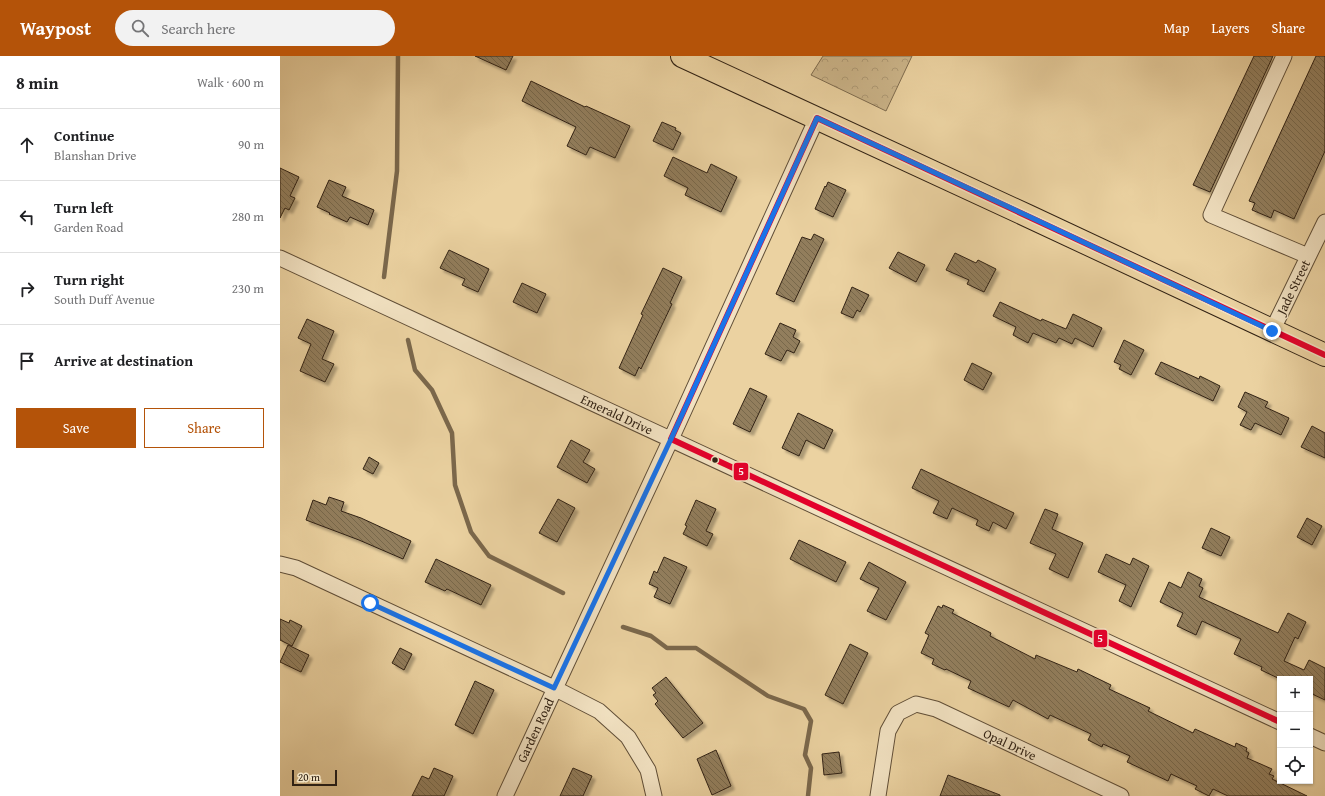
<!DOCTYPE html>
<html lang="en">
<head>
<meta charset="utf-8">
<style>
  body { margin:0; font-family:"Gentium Book Plus",serif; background:#f2f2f2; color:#202124 }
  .controls { position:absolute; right:12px; bottom:12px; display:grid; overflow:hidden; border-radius:0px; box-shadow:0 1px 3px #0004 }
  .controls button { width:36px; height:36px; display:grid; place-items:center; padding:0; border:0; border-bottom:1px solid #e0e0e0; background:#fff; color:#202124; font:20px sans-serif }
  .scale { position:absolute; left:12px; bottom:10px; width:45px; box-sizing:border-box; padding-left:4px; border:2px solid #312214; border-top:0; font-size:11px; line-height:14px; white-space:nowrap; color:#312214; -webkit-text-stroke:3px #f2e2c2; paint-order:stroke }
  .stop { position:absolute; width:12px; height:12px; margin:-9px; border:3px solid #1a73e8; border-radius:50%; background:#fff }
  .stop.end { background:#1a73e8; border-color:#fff; box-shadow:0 1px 4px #0008 }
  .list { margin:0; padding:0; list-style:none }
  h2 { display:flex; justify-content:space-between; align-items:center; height:52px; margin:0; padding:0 16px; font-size:17px }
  h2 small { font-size:13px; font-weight:400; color:#757577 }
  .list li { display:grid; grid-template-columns:26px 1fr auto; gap:12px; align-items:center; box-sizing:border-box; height:72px; padding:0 16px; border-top:1px solid #e0e0e0 }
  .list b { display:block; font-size:15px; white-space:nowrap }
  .list p { margin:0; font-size:13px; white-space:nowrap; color:#757577 }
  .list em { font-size:13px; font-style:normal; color:#757577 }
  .actions { display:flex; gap:8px; padding:12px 16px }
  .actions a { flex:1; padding:9px 0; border:1px solid #b45309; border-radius:0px; text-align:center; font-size:14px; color:#b45309 }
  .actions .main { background:#b45309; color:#fff }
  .icon { flex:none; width:22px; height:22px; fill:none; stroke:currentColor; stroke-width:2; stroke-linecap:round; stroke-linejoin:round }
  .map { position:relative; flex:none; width:1045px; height:740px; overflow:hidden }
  header { display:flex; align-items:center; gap:24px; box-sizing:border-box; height:56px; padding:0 20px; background:#b45309; color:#fff }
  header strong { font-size:19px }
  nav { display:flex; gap:22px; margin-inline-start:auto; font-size:14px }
  .search { width:280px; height:36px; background:#f2f2f2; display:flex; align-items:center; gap:10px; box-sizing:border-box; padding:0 14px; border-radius:22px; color:#757577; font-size:15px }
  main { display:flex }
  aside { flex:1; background:#fff }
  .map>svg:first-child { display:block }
  .forest { fill:url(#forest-crowns); stroke:#7e6b4e }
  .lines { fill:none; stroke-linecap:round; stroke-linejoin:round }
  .stream { stroke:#7b684c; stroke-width:4.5 }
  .building { fill:url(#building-back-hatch); stroke:#312214; filter:url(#shadow) }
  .minor-casing { stroke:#604e37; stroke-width:17 }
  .primary-casing { stroke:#312214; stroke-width:24 }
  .minor { stroke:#f2e2c2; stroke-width:15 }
  .primary { stroke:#ebd2a1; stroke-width:22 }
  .bus-1-casing { stroke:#f2e2c2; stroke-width:9 }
  .bus-1 { stroke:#e4002b; stroke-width:6 }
  .route { stroke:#1a73e8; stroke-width:5 }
  .bus-dot { fill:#312214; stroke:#f2e2c2; stroke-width:1.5 }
  .labels { text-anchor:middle; stroke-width:3; stroke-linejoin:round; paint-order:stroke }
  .street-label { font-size:13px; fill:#312214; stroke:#f2e2c2 }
  .line-badge { stroke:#f2e2c2; stroke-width:1.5 }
  .badge-label { font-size:11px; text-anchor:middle; font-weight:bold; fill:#fff }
</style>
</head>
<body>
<header>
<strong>Waypost</strong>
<div class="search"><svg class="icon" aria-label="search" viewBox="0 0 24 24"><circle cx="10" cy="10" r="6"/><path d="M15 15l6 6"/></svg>Search here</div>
<nav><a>Map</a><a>Layers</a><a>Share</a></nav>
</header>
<main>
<aside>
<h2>8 min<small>Walk · 600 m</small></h2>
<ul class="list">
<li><svg class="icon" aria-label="ahead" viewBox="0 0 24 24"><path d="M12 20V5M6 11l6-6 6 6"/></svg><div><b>Continue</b><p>Blanshan Drive</p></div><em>90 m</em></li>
<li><svg class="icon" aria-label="left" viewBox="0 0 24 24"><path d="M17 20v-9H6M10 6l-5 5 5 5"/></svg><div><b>Turn left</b><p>Garden Road</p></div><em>280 m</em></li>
<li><svg class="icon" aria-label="right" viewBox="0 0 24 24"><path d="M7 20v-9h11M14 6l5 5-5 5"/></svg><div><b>Turn right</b><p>South Duff Avenue</p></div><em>230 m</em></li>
<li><svg class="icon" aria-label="arrive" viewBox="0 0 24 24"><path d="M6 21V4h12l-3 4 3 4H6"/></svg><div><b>Arrive at destination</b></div></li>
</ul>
<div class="actions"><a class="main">Save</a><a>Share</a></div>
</aside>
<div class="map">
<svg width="1045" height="740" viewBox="0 0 1045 740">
  <defs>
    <pattern id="forest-crowns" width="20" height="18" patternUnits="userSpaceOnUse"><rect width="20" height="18" fill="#cbb489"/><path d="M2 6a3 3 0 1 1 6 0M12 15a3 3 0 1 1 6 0" fill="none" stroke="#af9a75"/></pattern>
    <pattern id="building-back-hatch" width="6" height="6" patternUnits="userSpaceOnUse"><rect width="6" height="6" fill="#927e5d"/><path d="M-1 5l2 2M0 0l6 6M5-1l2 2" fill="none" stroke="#78674c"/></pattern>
    <filter id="shadow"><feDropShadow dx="3.5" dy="3.5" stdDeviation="1" flood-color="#0004"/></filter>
  </defs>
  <rect width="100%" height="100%" fill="#ebd2a1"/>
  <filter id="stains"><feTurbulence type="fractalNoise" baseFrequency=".005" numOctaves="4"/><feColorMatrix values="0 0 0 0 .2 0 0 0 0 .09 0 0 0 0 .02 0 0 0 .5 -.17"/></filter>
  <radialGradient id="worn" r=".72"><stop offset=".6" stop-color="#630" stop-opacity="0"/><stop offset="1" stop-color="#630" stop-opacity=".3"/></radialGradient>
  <path class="forest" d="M 543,0 L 632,0 L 606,55 L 531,19 Z"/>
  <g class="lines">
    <path class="stream" d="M 104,221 L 117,115 L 118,0
      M 128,284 L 135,314 L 152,334 L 172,377 L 175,429 L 191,476 L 209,500 L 283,537
      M 343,571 L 371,580 L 387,592 L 416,592 L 488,640 L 524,653 L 531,665 L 525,699 L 531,712 L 528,740"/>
  </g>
  <path class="building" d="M 195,0 L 233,0 L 226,14 Z
    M 974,0 L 993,0 L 930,136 L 913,129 Z
    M 1036,0 L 1045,0 L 1045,95 L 1014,163 L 994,154 L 991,162 L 972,154 L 975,147 L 969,145 Z
    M 251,25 L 305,51 L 306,50 L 350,70 L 335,102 L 310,91 L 306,99 L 287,90 L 296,71 L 242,45 Z
    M 382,66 L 396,72 L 395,74 L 401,77 L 393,94 L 373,85 Z
    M 393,101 L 427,117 L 431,108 L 457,121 L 441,156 L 405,139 L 408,132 L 384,120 Z
    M 0,112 L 19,121 L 10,140 L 15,142 L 9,154 L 5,152 L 0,162 Z
    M 49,124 L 66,131 L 62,140 L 94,154 L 88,169 L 70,161 L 67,166 L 49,158 L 50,157 L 37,151 Z
    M 548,126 L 566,134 L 553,161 L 535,153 L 545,130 L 546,131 Z
    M 534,178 L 544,183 L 514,246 L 496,238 L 522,181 L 531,184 Z
    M 169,194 L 209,213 L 198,236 L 182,229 L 185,223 L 160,212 Z
    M 618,196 L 645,209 L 636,226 L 609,212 Z
    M 675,197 L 696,207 L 698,204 L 716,213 L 704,236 L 687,228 L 689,224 L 666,214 Z
    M 383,212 L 402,221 L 390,247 L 392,248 L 361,313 L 359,311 L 355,320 L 339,312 L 363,259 L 361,258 Z
    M 242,227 L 266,238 L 257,257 L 233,246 Z
    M 572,231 L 589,239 L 580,256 L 577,254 L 573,262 L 561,257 Z
    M 720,246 L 761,265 L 762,263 L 786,273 L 793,258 L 822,272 L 813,291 L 795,282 L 792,288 L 779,282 L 776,287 L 753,277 L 748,287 L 733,279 L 736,271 L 713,260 Z
    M 27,263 L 54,275 L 42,303 L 54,308 L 45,326 L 20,315 L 31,288 L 18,282 Z
    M 500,267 L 516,274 L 513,281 L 520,285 L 514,297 L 507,294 L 501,305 L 485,298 Z
    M 844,284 L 864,294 L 851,319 L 839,313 L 841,309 L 834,306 Z
    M 881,306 L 919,323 L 920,320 L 940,330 L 933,345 L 875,318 Z
    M 692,307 L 712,317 L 703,334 L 684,324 Z
    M 470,332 L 487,340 L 470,376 L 453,368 Z
    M 965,336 L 988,346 L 985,351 L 1009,362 L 1001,379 L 975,367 L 971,374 L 960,369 L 967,356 L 958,351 Z
    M 518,357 L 553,374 L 544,393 L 526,384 L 519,400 L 502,392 Z
    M 1032,370 L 1045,377 L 1045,402 L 1021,391 Z
    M 291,384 L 310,394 L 303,406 L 315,413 L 307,427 L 277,411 Z
    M 89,401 L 99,407 L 93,418 L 83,413 Z
    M 641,413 L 734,457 L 726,473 L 713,466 L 709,475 L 696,469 L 698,464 L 672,452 L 667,463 L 653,457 L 659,445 L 632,432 Z
    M 49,441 L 64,446 L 61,455 L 81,462 L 131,485 L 123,503 L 79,484 L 26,464 L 33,444 L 46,449 Z
    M 278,443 L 295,452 L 277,486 L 259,477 Z
    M 416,444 L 436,453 L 426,475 L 433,478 L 427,490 L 403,478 L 407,470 L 405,469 Z
    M 765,453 L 778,458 L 772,473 L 803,487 L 788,522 L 769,513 L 776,498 L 750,487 Z
    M 1027,462 L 1042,470 L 1032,489 L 1017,481 Z
    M 931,472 L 950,481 L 941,500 L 922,492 Z
    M 519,484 L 566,506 L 556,526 L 510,503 Z
    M 826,498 L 850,509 L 853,502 L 869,510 L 851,551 L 839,545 L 846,529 L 818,516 Z
    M 384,501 L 407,511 L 390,548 L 374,541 L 378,532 L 369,528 L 374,515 L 377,517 Z
    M 156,503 L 211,529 L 201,549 L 167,533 L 165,535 L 145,526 Z
    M 589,506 L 626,526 L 606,564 L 587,555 L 599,532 L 580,523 Z
    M 908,516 L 922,523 L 919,530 L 923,532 L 919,541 L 998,577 L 1008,557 L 1026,566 L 1018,583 L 1015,581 L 1004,605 L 1024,614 L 1029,604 L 1045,612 L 1045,644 L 1030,637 L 1030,623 L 1000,623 L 981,614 L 982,611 L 954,598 L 961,583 L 922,565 L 916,579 L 897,570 L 903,557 L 880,546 L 889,526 L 901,532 Z
    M 663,549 L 674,554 L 672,557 L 711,577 L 710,580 L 755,603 L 756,599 L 797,616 L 798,613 L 831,629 L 829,633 L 870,652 L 868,655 L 913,677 L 915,673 L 955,691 L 956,687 L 967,692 L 966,695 L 969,697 L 967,702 L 992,713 L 989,718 L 994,720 L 992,723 L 1027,740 L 948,740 L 933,733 L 929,740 L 915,733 L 917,730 L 891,718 L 888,725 L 847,706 L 850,700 L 823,688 L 822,691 L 808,684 L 811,678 L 770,659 L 768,663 L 733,644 L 729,651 L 688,632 L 691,625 L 666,613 L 665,614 L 652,608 L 654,603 L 641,597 L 649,579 L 645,577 L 658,550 L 662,552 Z
    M 0,563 L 9,567 L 10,564 L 22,570 L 12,590 L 0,584 Z
    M 570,588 L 588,597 L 563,648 L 545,639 Z
    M 8,589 L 29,599 L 21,616 L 0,606 Z
    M 120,592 L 132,598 L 124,614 L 112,607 Z
    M 386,621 L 423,667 L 403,682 L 375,648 L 378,645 L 373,639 L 376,637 L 372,632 Z
    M 195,625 L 214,634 L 193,678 L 175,669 Z
    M 436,694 L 451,730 L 432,739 L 417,703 Z
    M 559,696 L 562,717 L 544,719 L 542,698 Z
    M 154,712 L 173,720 L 164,740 L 132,740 L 142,720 L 149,723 Z
    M 293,712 L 312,720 L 303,740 L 280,740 Z
    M 668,719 L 720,739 L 720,740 L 660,740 Z"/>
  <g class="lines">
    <g class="minor-casing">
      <path id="minor" d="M 1004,0 L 931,159 L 1028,200
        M 0,202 L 1000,666
        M 992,275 L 1045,166
        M 0,508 L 16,512 L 274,632 L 319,655 L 348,681 L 368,714 L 374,740
        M 1030,680 L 1045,687
        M 225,740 L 391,383 L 537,62
        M 598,740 L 608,675 L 618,657 L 636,648 L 656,653 L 841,740"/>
    </g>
    <g class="primary-casing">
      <path id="primary" d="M 402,0 L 748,160 L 1045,299"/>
    </g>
    <use href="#minor" class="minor"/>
    <use href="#primary" class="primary"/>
    <g class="bus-1-casing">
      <path id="bus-1" d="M 1000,666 L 391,383 L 537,62 L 1045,299"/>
    </g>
    <use href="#bus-1" class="bus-1"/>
  </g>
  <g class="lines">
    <path class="route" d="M 90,547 L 274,632 L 391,383 L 537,62 L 748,160 L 992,275"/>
  </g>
  <circle class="bus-dot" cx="435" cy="404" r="3.5"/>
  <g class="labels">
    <g class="street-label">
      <text transform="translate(1013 231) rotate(-64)" y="5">Jade Street</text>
      <text transform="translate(337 358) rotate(25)" y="5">Emerald Drive</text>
      <text transform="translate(255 674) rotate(-65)" y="5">Garden Road</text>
      <text transform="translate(730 688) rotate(25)" y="5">Opal Drive</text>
    </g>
  </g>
  <g class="line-badge">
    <rect x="453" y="406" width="16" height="19" rx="4" fill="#e4002b"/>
    <rect x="813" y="573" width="15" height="19" rx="4" fill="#e4002b"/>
  </g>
  <g class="badge-label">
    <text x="461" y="419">5</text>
    <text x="820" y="586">5</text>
  </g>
  <rect width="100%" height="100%" filter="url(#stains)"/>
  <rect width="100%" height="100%" fill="url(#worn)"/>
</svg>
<div class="controls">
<button>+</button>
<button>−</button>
<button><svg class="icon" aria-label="locate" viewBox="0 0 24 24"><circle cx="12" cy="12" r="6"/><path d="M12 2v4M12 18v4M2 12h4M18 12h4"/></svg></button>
</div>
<div class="scale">20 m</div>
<div class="stop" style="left:90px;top:547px"></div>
<div class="stop end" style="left:992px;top:275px"></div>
</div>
</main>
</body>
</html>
